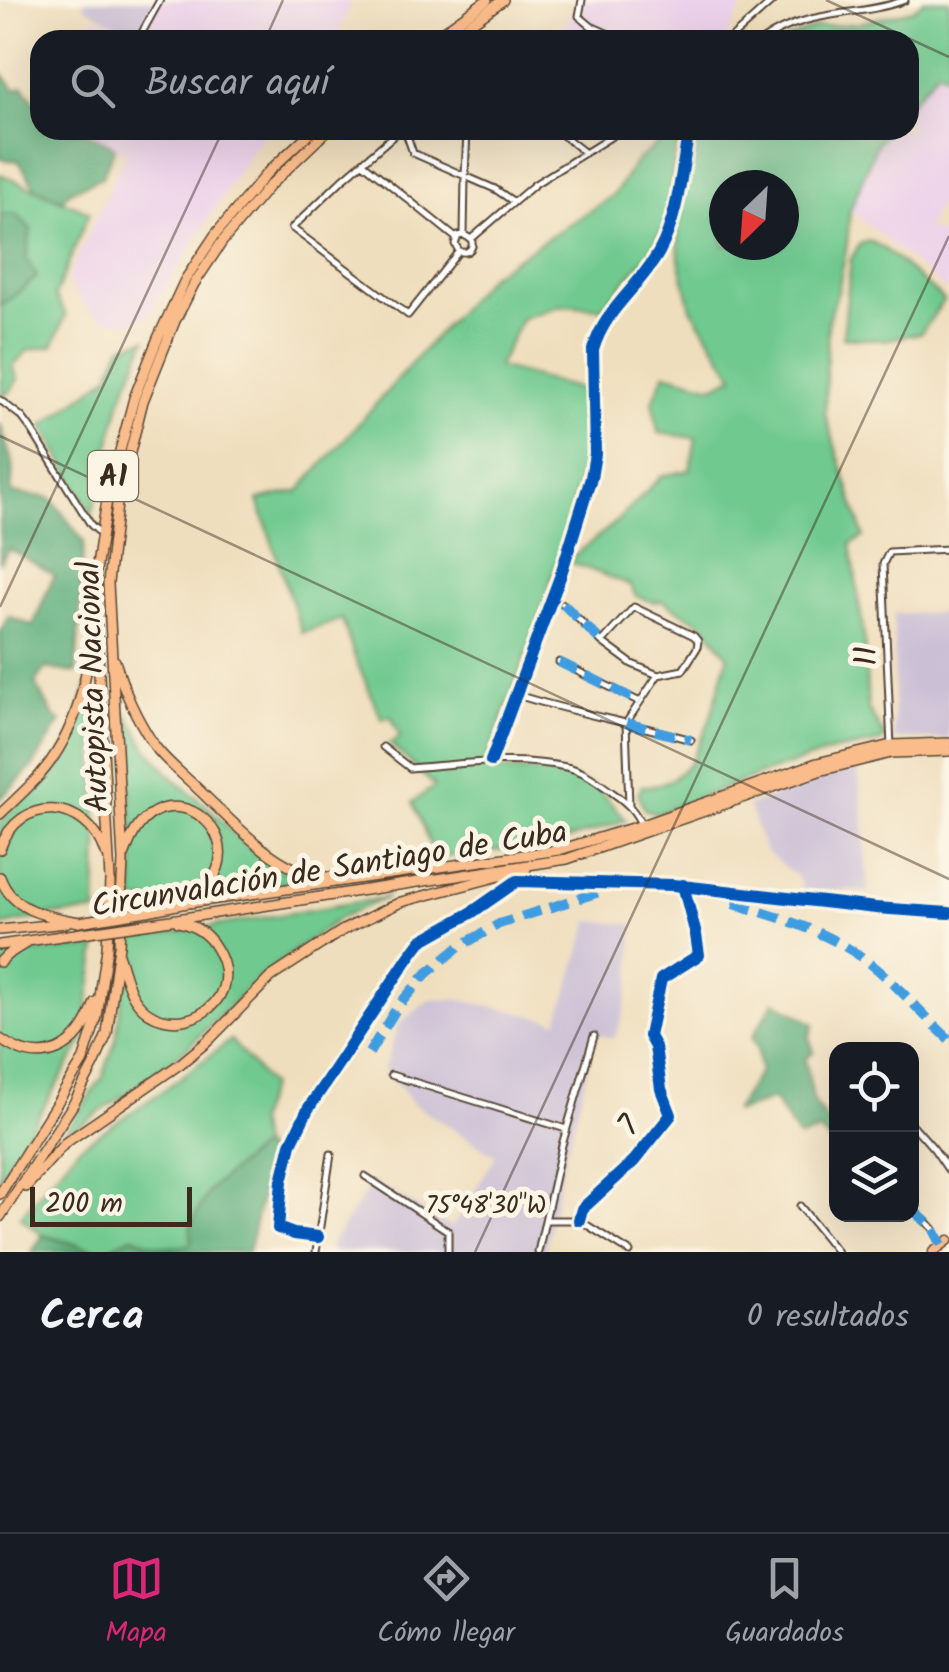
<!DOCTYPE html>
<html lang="es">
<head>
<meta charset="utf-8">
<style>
  body { margin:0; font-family:Kalam,sans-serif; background:#242831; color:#f1f3f6 }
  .controls { position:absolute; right:30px; bottom:30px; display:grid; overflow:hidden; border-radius:20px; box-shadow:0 10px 40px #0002 }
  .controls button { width:90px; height:90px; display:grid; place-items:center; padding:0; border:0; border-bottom:2px solid #363941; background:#171b24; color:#f1f3f6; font:50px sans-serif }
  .compass { position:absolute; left:709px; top:170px; width:90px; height:90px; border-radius:50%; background:#171b24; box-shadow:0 10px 40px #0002; rotate:205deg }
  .scale { position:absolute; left:30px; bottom:25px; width:162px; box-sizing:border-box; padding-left:10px; border:5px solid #3b2a1e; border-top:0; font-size:28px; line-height:35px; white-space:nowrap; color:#3b2a1e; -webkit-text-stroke:8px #fcf5e5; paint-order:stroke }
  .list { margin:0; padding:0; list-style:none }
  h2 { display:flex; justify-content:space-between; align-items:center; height:130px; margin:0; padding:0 40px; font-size:42px }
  h2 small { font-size:32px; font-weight:400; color:#9ea1a6 }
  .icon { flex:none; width:55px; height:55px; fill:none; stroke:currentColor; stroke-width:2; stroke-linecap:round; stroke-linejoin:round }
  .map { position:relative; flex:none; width:949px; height:1252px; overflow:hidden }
  .search { position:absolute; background:#171b24; box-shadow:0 10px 40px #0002; left:30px; right:30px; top:30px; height:110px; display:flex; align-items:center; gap:25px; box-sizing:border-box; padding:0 35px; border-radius:30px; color:#9ea1a6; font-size:38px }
  .sheet { height:280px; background:#171b24 }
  nav { display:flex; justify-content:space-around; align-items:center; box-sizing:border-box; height:140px; border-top:2px solid #363941; background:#171b24; font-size:28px; color:#9ea1a6 }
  nav a { display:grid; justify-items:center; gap:5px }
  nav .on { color:#db2777 }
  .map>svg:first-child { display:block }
  .built { fill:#ecd1ea }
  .industrial { fill:#cbbfd5 }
  .green { fill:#70c98f; stroke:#567a56; stroke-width:2.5; fill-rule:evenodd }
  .forest { fill:#5cad7a; stroke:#4c6c4c; stroke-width:2.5 }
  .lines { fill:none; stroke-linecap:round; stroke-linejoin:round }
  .minor-casing { stroke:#564536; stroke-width:9 }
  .major-casing { stroke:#564536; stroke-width:11 }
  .highway-casing { stroke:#564536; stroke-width:12 }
  .minor { stroke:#fff; stroke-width:5 }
  .major { stroke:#f9bc8a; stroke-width:8 }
  .highway { stroke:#f9bc8a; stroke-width:9 }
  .highway-bridge-casing { stroke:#564536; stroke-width:12; stroke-linecap:butt }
  .highway-bridge { stroke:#f9bc8a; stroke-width:9 }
  .quiet { stroke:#3f9ce0; stroke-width:10; stroke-dasharray:20 10; stroke-linecap:butt }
  .cycleway-casing { stroke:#fcf5e5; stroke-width:19 }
  .cycleway { stroke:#0057b8; stroke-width:12 }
  .ticks { fill:none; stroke:#3b2a1e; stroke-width:2.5; stroke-opacity:0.45 }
  .labels { text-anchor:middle; stroke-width:10; stroke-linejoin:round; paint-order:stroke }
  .shield { fill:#fcf5e5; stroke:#75675a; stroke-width:2.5 }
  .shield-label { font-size:30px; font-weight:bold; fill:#3b2a1e }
  .street-label { font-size:32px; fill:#3b2a1e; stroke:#fcf5e5 }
  .ticks-label { font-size:25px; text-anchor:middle; fill:#3b2a1e; stroke:#fcf5e5; stroke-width:10; stroke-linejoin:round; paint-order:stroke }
</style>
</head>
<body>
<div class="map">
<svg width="949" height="1252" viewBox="0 0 949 1252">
  <rect width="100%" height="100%" fill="#fcf5e5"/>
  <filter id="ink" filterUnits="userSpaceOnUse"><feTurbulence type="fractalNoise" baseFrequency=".01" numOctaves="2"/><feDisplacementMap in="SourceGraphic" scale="20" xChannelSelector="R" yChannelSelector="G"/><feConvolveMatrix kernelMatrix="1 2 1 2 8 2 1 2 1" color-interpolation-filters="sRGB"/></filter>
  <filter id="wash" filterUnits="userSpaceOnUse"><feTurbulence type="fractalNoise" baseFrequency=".0048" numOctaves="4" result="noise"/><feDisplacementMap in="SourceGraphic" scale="40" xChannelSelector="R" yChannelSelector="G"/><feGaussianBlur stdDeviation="2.25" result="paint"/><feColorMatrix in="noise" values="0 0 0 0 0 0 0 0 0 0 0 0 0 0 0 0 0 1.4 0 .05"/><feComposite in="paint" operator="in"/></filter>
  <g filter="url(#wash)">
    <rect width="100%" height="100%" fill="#efdebd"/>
    <path class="built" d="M 153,0 L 352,0 L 336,40 L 80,40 L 94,17 L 135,34 Z
      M 577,0 L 746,0 L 725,40 L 585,40 L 563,30 Z
      M 938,69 L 949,75 L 949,181 L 927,228 L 949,238 L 949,292 L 850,210 L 877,143 L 888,130 L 909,130 L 909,104 Z
      M 81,130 L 269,130 L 250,153 L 149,315 L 131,323 L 102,319 L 83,304 L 67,280 L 126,152 Z"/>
    <path class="industrial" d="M 86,0 L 153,0 L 135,34 L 83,6 Z
      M 943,556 L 949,556 L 949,739 L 894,739 L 894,613 L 943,613 Z
      M 857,766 L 863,810 L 868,892 L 848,890 L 806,894 L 798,878 L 766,852 L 748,806 Z
      M 590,921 L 633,924 L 631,979 L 624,1013 L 614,1039 L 597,1033 L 560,1176 L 545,1252 L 331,1252 L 332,1242 L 373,1182 L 452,1227 L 496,1156 L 413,1104 L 384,1069 L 399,1024 L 429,1000 L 457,999 L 558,1021 Z"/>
    <path class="green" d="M 924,0 L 949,0 L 949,75 L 938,70 L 909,104 L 909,40 L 785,40 L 816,27 L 856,24 L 912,10 Z
      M 667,130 L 683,130 L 675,155 L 665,225 L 649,253 L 602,308 L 562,305 L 522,318 L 498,367 L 583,390 L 585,452 L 565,537 L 531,641 L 484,768 L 558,773 L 598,789 L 626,820 L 555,844 L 435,858 L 413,802 L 435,786 L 390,744 L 400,737 L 391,716 L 382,719 L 355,658 L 342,619 L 302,633 L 258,500 L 299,491 L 489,276 L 614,195 L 637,160 L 666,138 Z
      M 699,130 L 888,130 L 877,143 L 850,210 L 847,245 L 838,291 L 828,320 L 825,414 L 864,537 L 851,544 L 864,637 L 868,709 L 885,737 L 881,742 L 833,751 L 761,774 L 656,814 L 644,809 L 638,794 L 642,786 L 654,786 L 673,779 L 691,762 L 710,720 L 728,656 L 705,625 L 662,601 L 652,602 L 636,596 L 630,585 L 568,561 L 615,523 L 662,476 L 690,470 L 696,438 L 658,433 L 653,401 L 665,373 L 713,386 L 734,376 L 691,308 L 679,259 L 678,229 L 694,137 ZM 724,185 L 784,185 L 784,245 L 724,245 Z
      M 0,174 L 89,212 L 55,296 L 66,315 L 53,346 L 28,350 L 13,367 L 18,379 L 9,393 L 2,394 Z
      M 869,241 L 882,247 L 944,300 L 921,333 L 883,340 L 843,337 L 851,259 L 860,244 Z
      M 146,339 L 121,399 L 92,514 L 43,426 L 109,376 L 122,346 Z
      M 91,674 L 98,843 L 96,912 L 52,915 L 0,926 L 0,822 L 45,776 L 72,737 Z
      M 127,714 L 148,750 L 177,782 L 209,808 L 243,843 L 280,868 L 306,880 L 186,898 L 178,901 L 133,902 C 135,840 129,777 127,714 Z
      M 388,897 L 341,917 L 290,954 L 255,982 L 187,1048 L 141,1084 L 60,1139 L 103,1077 L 116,1039 L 129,940 Z
      M 97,947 L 83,1041 L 0,1180 L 0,954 Z
      M 231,1040 L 270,1086 L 257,1120 L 261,1146 L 210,1189 L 191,1243 C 173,1252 150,1244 132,1237 L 102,1252 L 43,1235 L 20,1217 L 78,1148 L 160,1093 Z"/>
    <path class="forest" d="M 0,71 L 16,90 L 23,86 L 40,109 L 40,130 L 81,130 L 115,147 L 102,177 L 70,191 L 62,200 L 36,189 L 19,161 L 0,159 Z
      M 16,214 L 31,229 L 26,259 L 37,277 L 3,305 L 0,304 L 0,215 Z
      M 0,423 L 13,466 L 11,493 L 51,498 L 84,542 L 76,673 L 46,668 L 35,683 L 55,718 L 61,721 L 33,766 L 0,799 L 0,632 L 9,616 L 33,626 L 54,575 L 9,549 L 0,562 Z
      M 775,1001 L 814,1024 L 809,1038 L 814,1051 L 805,1059 L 814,1103 L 836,1133 L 836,1147 L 820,1131 L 799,1138 L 773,1099 L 737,1112 L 734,1111 L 760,1071 L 757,1048 L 752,1037 Z
      M 261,1146 L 271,1156 L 248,1252 L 32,1252 L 43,1235 L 102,1252 L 132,1237 C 150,1244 173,1252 191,1243 L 191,1224 L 210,1189 Z"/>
  </g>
  <g filter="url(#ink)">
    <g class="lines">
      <g class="minor-casing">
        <path id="minor" d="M 582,0 L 579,16 L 591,26 L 623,40
          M 139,38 L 160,0
          M 729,40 L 774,0
          M 763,40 C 809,8 856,18 905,0
          M 400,130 L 342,180 L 292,228 L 408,315 L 459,251
          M 405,130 L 413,153 L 465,176 L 467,130
          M 556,130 L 584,152
          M 363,163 L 456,238
          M 464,235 L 471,239 C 475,248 468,255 459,251 L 455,244 L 458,236 L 464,235 L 465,176 L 495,189 L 514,202
          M 471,239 L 535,184 L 622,130
          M 0,400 L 22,417 L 31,429 L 91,525 L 101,534
          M 563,604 L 602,642 L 632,664 L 658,675 L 683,670 L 697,648 L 698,641 L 694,636 L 634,607 L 602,642
          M 559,662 L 640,702
          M 517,695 C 574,713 633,723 691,740
          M 383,747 L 410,768 C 461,764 515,756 566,767 C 583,770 598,782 613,793 C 627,803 636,811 642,827
          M 891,747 L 883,564 L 889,552 L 949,549
          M 491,761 L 560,577 L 591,478 L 595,454 L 593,350 C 605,308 639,288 659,252 C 679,215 681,171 689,130
          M 629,805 L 626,723 L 658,675
          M 391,1075 L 566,1129
          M 912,1124 L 934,1149 L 949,1171
          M 365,1176 L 448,1231 L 448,1252
          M 800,1206 L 837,1252
          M 912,1209 L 933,1228 L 942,1245
          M 546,1220 L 579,1220 L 630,1252
          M 579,1220 L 582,1209 L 634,1161 L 671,1115 L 661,1089 L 655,1047 L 649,1036 L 661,979 L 699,955 L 696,935 L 683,887
          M 318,1237 L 294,1234 L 278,1228 L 282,1181 L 291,1144 L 308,1109 L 409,957 L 421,941 L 471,913 L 517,881 L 673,885 L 876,908 L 949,913
          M 316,1252 L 331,1154
          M 538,1252 L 562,1145 L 594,1036"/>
      </g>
      <g class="major-casing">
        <path id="major" d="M 933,1252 L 949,1240"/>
      </g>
      <g class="highway-casing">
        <path id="highway" d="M 431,40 L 487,0
          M 447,40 L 503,0
          M 115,661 C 125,693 135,716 154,745 C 165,761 184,775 198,789 C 231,820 282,879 331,877
          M 0,814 C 13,802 27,789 39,776 C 77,733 88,679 92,624
          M 0,849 C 19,793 88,799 105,853
          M 125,854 C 158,749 276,846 189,900
          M 0,877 C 13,912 46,916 79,922
          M 147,911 L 182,904 L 559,850 L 642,825 L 817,763 L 891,745 L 949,743
          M 151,923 L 567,859 L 819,771 L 891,753 L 949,751
          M 0,930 L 66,923
          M 0,945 L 82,933
          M 119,957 C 123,969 126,982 132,994 C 163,1051 253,1007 216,948 C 208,934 194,925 178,922
          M 0,962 L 7,955 L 26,943
          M 0,1039 C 43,1070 80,1049 95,1002
          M 26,1187 L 65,1143 L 180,1064 L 208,1041 L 271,977 L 343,930 L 401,902 L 526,869
          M 0,1194 L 83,1061 L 97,1017 L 107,948 L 110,880 L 96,618 L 96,571 L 107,500 L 134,398 L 158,338 L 185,280 L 215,235 L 266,174 L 313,130
          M 0,1217 L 74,1103 L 95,1063 L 107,1034 L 119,946 L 123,861 L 108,583 L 117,504 L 143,401 L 175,321 L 194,284 L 222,242 L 268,187 L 328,130"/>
      </g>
      <use href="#minor" class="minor"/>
      <use href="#major" class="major"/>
      <use href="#highway" class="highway"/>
      <g class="highway-bridge-casing">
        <path id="highway-bridge" d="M 79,922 L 147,911
          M 82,933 L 151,923"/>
      </g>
      <use href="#highway-bridge" class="highway-bridge"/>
      <path class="quiet" d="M 563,604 L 602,642
        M 559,662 L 640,702
        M 626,723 L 691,740
        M 733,904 C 778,916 824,931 863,958 C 895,981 920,1013 949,1039
        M 369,1053 L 398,1006 L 427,973 L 459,947 L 499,924 L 605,890
        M 912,1209 L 933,1228 L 942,1245"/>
      <g class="cycleway-casing">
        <path id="cycleway" d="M 491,761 L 560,577 L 591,478 L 595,454 L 593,350 C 605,308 639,288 659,252 C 679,215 681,171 689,130
          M 579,1220 L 582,1209 L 634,1161 L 671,1115 L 661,1089 L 655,1047 L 649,1036 L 661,979 L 699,955 L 696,935 L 683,885
          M 318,1237 L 294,1234 L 278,1228 L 282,1181 L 291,1144 L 308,1109 L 409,957 L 421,941 L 471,913 L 517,881 L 673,885 L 876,908 L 949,913"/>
      </g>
      <use href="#cycleway" class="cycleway"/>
    </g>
  </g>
  <path class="ticks" d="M 826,0 L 949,57M 265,40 L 283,0M 0,436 L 949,879M 0,607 L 223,130M 475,1252 L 949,236"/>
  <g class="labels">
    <rect class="shield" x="88" y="451" width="50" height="50" rx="8"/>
    <g class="shield-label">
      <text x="113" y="486">A1</text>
    </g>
    <g class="street-label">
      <text transform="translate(865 656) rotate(-92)" y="11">11</text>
      <text transform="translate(92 687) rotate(-92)" y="11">Autopista Nacional</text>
      <text transform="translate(329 868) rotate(-9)" y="11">Circunvalación de Santiago de Cuba</text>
      <text transform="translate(628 1125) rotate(-51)" y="11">7</text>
    </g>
  </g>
  <g class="ticks-label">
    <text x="486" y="1213">75°48'30"W</text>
  </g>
</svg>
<div class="controls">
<button><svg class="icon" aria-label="locate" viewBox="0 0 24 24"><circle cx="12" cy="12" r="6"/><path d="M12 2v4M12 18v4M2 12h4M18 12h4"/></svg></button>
<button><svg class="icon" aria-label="layers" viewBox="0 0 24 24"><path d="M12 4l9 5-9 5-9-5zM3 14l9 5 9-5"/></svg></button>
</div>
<svg class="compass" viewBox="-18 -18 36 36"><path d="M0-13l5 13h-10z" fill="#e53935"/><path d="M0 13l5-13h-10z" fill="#9ea1a6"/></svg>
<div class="scale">200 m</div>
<div class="search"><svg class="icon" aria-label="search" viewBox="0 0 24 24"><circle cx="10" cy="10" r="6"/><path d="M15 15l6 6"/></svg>Buscar aquí</div>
</div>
<section class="sheet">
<h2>Cerca<small>0 resultados</small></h2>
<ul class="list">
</ul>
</section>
<nav>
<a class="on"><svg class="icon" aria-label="map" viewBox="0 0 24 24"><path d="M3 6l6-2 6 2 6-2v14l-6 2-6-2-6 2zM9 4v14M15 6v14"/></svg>Mapa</a>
<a><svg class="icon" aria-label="directions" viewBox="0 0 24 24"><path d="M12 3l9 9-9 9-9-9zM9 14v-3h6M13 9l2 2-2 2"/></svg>Cómo llegar</a>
<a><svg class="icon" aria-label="saved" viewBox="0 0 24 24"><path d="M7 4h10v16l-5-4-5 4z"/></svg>Guardados</a>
</nav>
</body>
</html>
